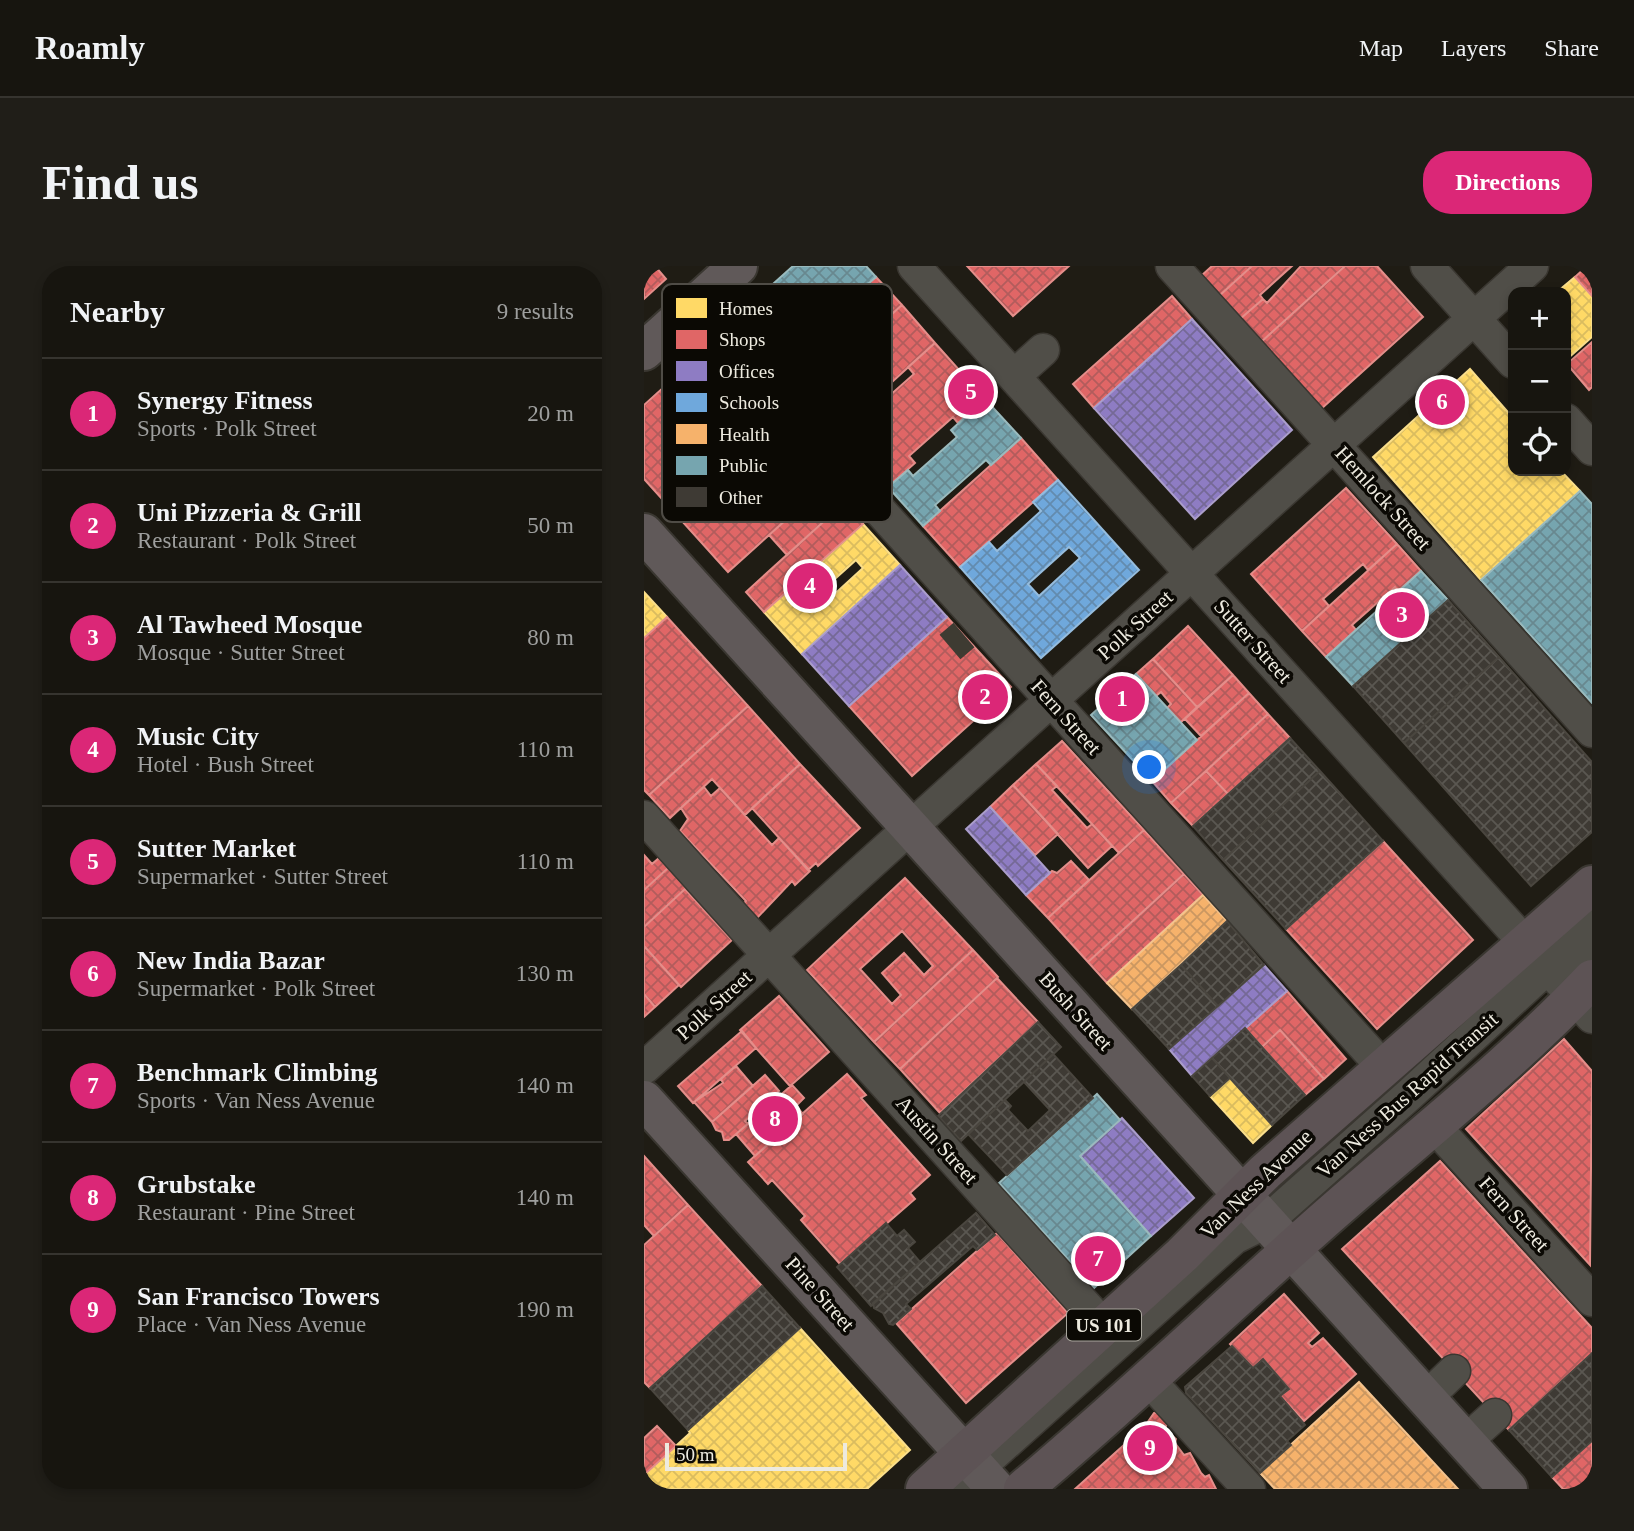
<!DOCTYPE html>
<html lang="en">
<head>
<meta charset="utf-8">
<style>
  body { margin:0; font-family:"Times New Roman",serif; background:#201e18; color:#f1f3f6 }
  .controls { position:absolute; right:21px; top:21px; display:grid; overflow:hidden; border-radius:14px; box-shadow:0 4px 10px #0003 }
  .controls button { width:63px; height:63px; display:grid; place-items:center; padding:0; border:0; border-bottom:2px solid #36342f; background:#17150f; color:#f1f3f6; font:35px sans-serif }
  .scale { position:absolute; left:21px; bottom:18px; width:182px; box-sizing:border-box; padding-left:7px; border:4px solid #edeadf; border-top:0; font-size:19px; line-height:24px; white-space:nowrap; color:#edeadf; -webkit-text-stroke:5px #0b0904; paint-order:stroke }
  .you { position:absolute; left:506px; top:502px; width:24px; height:24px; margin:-18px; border:5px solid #fff; border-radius:50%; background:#1a73e8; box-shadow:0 0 0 10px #1a73e833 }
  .badge { display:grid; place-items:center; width:46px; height:46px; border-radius:50%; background:#db2777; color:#fff; font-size:23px; font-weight:700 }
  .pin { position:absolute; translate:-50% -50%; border:4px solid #fff; box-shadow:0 2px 7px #0006 }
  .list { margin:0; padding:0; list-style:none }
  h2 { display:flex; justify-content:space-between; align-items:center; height:91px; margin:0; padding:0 28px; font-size:30px }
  h2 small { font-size:23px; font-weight:400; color:#9e9f9e }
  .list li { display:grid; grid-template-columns:46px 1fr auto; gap:21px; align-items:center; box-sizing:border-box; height:112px; padding:0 28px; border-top:2px solid #36342f }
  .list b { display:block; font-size:26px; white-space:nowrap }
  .list p { margin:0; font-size:23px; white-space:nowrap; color:#9e9f9e }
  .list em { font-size:23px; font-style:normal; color:#9e9f9e }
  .icon { flex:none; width:38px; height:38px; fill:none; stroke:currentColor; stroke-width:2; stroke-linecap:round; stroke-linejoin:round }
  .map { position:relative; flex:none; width:948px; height:1223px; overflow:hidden; border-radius:28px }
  header { display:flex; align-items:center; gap:42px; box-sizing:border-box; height:98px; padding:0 35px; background:#17150f; border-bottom:2px solid #36342f }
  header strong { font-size:33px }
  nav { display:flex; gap:38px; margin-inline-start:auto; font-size:24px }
  .intro { display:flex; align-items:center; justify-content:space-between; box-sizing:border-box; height:168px; padding:0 42px }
  h1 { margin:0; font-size:49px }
  .button { padding:18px 32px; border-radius:28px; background:#db2777; color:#fff; font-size:24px; font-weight:700 }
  main { display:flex; gap:42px; padding:0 42px }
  aside { flex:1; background:#17150f; border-radius:28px; box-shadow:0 4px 10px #0003 }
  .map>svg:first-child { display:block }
  .homes { fill:url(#homes-cross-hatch); stroke:#fade8a; stroke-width:2; fill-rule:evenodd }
  .shops { fill:url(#shops-cross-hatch); stroke:#e48e8a; stroke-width:2; fill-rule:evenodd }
  .offices { fill:url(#offices-cross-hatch); stroke:#aa9dcb; stroke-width:2 }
  .schools { fill:url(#schools-cross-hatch); stroke:#95bcdd; stroke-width:2; fill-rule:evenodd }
  .health { fill:url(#health-cross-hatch); stroke:#f3c38e; stroke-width:2 }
  .public { fill:url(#public-cross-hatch); stroke:#9ababd; stroke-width:2 }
  .building { fill:url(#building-cross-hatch); stroke:#4a463f; stroke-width:2 }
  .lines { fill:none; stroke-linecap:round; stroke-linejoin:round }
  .minor-tunnel { stroke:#3e3b32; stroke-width:32; stroke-dasharray:32 16; stroke-linecap:butt }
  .minor-casing { stroke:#3a3731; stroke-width:35 }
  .major-casing { stroke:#3a3731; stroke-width:42 }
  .highway-casing { stroke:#3a3731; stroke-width:42 }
  .minor { stroke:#504e48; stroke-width:32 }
  .major { stroke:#605959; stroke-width:38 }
  .highway { stroke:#5d5355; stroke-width:38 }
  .labels { text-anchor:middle; stroke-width:7; stroke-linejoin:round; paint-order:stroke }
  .shield { fill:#0b0904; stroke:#a9a69d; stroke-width:2 }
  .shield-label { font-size:19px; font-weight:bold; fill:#edeadf }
  .street-label { font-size:21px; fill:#edeadf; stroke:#0b0904 }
  .key { fill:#0b0904; stroke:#4f4c46; stroke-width:2 }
  .key-label { font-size:19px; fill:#edeadf }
</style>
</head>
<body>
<header>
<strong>Roamly</strong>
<nav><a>Map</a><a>Layers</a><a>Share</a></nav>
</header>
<div class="intro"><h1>Find us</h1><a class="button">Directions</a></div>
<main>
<aside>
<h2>Nearby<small>9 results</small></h2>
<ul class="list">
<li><span class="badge">1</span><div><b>Synergy Fitness</b><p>Sports · Polk Street</p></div><em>20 m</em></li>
<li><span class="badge">2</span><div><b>Uni Pizzeria &amp; Grill</b><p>Restaurant · Polk Street</p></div><em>50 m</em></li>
<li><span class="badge">3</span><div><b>Al Tawheed Mosque</b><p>Mosque · Sutter Street</p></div><em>80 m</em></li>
<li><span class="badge">4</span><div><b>Music City</b><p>Hotel · Bush Street</p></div><em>110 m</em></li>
<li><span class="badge">5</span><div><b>Sutter Market</b><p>Supermarket · Sutter Street</p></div><em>110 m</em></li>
<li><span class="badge">6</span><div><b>New India Bazar</b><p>Supermarket · Polk Street</p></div><em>130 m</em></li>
<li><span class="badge">7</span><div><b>Benchmark Climbing</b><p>Sports · Van Ness Avenue</p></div><em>140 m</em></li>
<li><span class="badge">8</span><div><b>Grubstake</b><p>Restaurant · Pine Street</p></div><em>140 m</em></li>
<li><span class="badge">9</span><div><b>San Francisco Towers</b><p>Place · Van Ness Avenue</p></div><em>190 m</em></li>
</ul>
</aside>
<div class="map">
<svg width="948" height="1223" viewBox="0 0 948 1223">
  <defs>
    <pattern id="homes-cross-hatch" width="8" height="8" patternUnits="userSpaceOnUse" patternTransform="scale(1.75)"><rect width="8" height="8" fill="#ffd966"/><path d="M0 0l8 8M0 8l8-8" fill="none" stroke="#dabc5f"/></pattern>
    <pattern id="shops-cross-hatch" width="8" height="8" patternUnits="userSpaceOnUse" patternTransform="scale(1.75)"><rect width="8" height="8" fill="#e06666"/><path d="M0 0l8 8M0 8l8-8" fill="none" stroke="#b25c5c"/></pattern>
    <pattern id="offices-cross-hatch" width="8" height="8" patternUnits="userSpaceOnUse" patternTransform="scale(1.75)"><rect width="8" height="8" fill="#8e7cc3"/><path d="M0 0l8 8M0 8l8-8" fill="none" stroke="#756996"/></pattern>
    <pattern id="schools-cross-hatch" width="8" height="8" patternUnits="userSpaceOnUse" patternTransform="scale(1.75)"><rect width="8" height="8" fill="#6fa8dc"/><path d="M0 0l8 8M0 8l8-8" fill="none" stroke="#638bae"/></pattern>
    <pattern id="health-cross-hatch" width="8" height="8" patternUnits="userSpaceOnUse" patternTransform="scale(1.75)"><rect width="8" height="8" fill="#f6b26b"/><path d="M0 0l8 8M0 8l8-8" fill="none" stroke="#ca9761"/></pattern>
    <pattern id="public-cross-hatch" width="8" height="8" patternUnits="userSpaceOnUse" patternTransform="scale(1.75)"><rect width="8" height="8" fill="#76a5af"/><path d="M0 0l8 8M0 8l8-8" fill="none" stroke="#68888f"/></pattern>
    <pattern id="building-cross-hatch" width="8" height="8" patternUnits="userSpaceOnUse" patternTransform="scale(1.75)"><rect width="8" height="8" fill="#3e3a34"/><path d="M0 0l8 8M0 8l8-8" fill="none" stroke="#5a5751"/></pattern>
  </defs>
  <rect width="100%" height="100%" fill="#1f1c14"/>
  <path class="homes" d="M 931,11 L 948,30 L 948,71 L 922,94 L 922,26 L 913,26 Z
    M 826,103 L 869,152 L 869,205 L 917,205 L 936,225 L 837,314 L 729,191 Z
    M 219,258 L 256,299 L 158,388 L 120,346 ZM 212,294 L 219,302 L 171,346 L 163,338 Z
    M 0,326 L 23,351 L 0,372 Z
    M 586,812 L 628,859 L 609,877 L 566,830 Z
    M 156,1062 L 266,1184 L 223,1223 L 0,1223 L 0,1209 L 46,1167 L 44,1164 Z"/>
  <path class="shops" d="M 11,0 L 22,13 L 0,33 L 0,5 Z
    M 323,0 L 425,0 L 369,50 Z
    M 568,0 L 608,0 L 575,30 L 557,10 Z
    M 608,0 L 648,0 L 616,29 L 619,33 L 596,53 L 575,30 Z
    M 657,0 L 701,0 L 617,76 L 596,53 L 619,33 L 623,37 Z
    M 701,0 L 733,0 L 779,51 L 677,143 L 617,76 Z
    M 943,0 L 948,0 L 948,30 L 931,11 Z
    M 232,11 L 258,39 L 236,59 L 232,55 L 209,75 L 213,80 L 194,97 L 189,92 L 174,106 L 178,111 L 160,127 L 133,97 L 153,80 L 158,86 L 176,70 L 171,65 L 194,43 L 199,48 L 218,32 L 213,27 Z
    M 528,30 L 548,53 L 450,142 L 429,118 Z
    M 258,39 L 291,77 L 194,165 L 160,127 Z
    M 948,76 L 948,121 L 945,124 L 923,98 Z
    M 291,77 L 341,133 L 314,157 L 309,151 L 265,190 L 271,197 L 244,221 L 194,165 L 221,140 L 227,146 L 270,108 L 264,101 Z
    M 62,83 L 183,217 L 84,306 L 0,213 L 0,139 Z
    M 377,172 L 414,214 L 316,301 L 279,260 Z
    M 183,217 L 200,237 L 143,289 L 125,269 Z
    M 702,222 L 753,278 L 724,304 L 719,298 L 679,333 L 685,340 L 658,365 L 607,308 Z
    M 200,237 L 219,258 L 120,346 L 102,326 Z
    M 753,278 L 777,305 L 754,325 L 751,321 L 708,359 L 712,364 L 682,391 L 658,365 Z
    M 23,351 L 104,440 L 5,529 L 0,524 L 0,372 Z
    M 303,351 L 367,421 L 268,510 L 205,440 Z
    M 544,360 L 589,409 L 553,441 L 509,393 Z
    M 509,393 L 553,441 L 536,457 L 523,442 L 527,438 L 517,426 L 512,430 L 492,408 Z
    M 589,409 L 605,427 L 557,470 L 541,453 Z
    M 605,427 L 624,448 L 527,537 L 508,515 Z
    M 104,440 L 156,498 L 101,549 L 68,513 L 26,552 L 5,529 Z
    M 624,448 L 646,472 L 584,528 L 562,505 Z
    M 418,475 L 500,564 L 475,587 L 392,498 Z
    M 156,498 L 216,562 L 174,600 L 172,597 L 164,604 L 108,542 Z
    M 392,498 L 413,520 L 408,524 L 443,562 L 448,558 L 468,580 L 444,602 L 369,519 Z
    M 562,505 L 584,528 L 549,560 L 527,537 Z
    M 369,519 L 414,568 L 391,589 L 346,541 Z
    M 60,521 L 67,530 L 76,522 L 128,579 L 135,572 L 166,605 L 151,619 L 148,615 L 113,652 L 100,637 L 102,635 L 36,565 L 44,553 L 37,542 Z
    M 500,564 L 540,608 L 444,696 L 404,652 Z
    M 739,575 L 829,674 L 733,763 L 642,663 Z
    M 0,589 L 8,598 L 15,592 L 24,602 L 0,624 Z
    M 427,595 L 445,614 L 404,652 L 382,629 L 408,605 L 413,607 Z
    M 24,602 L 42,622 L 0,661 L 0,624 Z
    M 540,608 L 559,629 L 463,717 L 444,696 Z
    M 261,612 L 329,684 L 230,776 L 163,704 ZM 258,665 L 289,700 L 280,709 L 260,687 L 238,707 L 257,729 L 248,738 L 216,703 Z
    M 41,623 L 88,674 L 37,721 L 0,680 L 0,661 Z
    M 0,680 L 35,719 L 11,741 L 0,728 Z
    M 329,684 L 354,711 L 256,803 L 230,776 Z
    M 353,712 L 394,756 L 296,847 L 256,803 Z
    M 643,725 L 702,793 L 680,813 L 636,764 L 618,781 L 601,762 Z
    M 0,728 L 11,741 L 0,751 Z
    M 135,730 L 185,786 L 146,820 L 96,764 Z
    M 636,764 L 680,813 L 661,829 L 618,781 Z
    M 98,765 L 112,782 L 49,837 L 34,820 Z
    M 920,773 L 948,805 L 946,999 L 822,863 Z
    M 92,800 L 109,820 L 68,856 L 50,836 L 79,817 L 77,813 Z
    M 203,808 L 222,829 L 217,832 L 286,909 L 266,927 L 271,933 L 196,998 L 157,954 L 161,950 L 128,914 L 124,918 L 104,896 Z
    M 121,809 L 135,825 L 101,855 L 104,858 L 85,874 L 80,874 L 78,866 L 72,864 L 68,856 Z
    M 148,819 L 160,832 L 152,840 L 159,848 L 111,890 L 92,868 Z
    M 0,890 L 44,939 L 10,970 L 0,959 Z
    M 796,895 L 948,1062 L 948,1087 L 865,1164 L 698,983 Z
    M 44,939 L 118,1020 L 6,1122 L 0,1116 L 0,979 Z
    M 353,967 L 424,1047 L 322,1137 L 252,1057 Z
    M 640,1028 L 675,1067 L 664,1077 L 668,1081 L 679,1072 L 712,1108 L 660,1155 L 636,1130 L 645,1123 L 619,1093 L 609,1102 L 586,1078 Z
    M 510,1147 L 515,1147 L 523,1157 L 521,1163 L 532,1173 L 531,1177 L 540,1189 L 546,1187 L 557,1207 L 561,1211 L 565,1209 L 572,1223 L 431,1223 L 501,1160 Z
    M 13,1160 L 32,1180 L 0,1209 L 0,1172 Z
    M 948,1175 L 948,1223 L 919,1223 L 908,1211 Z"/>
  <path class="offices" d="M 548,53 L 648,164 L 551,253 L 450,142 Z
    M 256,299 L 303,351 L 205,440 L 158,388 Z
    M 346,541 L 406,607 L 382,629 L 322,563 Z
    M 620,699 L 643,725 L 548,810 L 525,783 Z
    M 478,852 L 550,932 L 507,970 L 436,890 Z"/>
  <path class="schools" d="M 414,214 L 495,304 L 397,392 L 316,301 L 345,276 L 353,285 L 397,245 L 389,236 ZM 425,281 L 436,292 L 395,330 L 384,318 Z"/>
  <path class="health" d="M 559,629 L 583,655 L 488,743 L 463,717 Z
    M 715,1116 L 814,1223 L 631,1223 L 616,1207 Z"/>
  <path class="public" d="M 149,0 L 222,0 L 232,11 L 202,37 L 187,20 L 178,29 L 193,44 L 167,67 L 152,51 L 145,58 L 160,74 L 133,97 L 92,51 Z
    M 341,133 L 377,172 L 347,199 L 342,194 L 291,239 L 296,245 L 279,260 L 244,221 L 264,204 L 269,210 L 313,171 L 307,164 Z
    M 936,225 L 948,238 L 948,437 L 837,314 Z
    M 777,305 L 804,334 L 709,420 L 682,391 Z
    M 492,408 L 553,474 L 508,515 L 447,449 Z
    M 453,828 L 476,854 L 436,890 L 507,970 L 450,1022 L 355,917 Z"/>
  <path class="building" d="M 804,334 L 855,391 L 760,477 L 709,420 Z
    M 855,391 L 948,496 L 948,566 L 887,620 L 760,477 Z
    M 646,472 L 676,505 L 579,594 L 549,560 Z
    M 676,505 L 739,575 L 642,663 L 579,594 Z
    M 583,655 L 620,699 L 574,740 L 537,699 Z
    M 537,699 L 574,740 L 525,783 L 488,743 Z
    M 394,756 L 417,781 L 317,875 L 294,850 Z
    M 601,762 L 661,829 L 628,859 L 568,792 Z
    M 409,788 L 449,832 L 363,909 L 324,868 L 361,834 L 367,840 L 364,844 L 384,865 L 406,844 L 380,816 Z
    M 568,792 L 586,812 L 566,830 L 548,810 Z
    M 332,947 L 351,969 L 333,984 L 329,980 L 262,1038 L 267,1043 L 249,1059 L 245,1058 L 239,1047 L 230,1042 L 229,1037 Z
    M 242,957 L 253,970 L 260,964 L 271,976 L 264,982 L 276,996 L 227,1040 L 193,1001 Z
    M 118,1020 L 156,1062 L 44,1164 L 6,1122 Z
    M 588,1080 L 609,1102 L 619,1093 L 645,1123 L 636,1130 L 661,1159 L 643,1175 L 647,1179 L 616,1207 L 542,1127 L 541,1121 Z
    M 948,1087 L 948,1175 L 908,1211 L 865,1164 Z"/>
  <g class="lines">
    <path class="minor-tunnel" d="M 306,381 L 320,369"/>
    <g class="minor-casing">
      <path id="minor" d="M 270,0 L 948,751
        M 528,0 L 948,465
        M 783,0 L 869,96
        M 50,39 L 738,800
        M 370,110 L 399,84
        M 922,154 L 948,183
        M 0,551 L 460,1060
        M 903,702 L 934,690 L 948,679
        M 0,802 L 888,0
        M 792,862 L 948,1034
        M 503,1112 L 605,1223
        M 782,1132 L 810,1105
        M 821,1176 L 851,1149
        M 311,1223 L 590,972 L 622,956 L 765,829 L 903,702 L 919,674 L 948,648"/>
    </g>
    <g class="major-casing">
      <path id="major" d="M 0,85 L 94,0
        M 0,267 L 864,1223
        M 0,834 L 352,1223"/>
    </g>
    <g class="highway-casing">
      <path id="highway" d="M 281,1223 L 538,989 L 621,906 L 948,619
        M 379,1223 C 479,1139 574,1048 672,961 C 765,878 862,804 948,713"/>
    </g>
    <use href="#minor" class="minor"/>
    <use href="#major" class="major"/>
    <use href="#highway" class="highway"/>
  </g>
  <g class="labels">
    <rect class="shield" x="423" y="1043.5" width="74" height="31" rx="5"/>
    <g class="shield-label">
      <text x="460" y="1066">US 101</text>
    </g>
    <g class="street-label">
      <text transform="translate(739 232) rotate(48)" y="7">Hemlock Street</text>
      <text transform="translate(491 359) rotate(-42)" y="7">Polk Street</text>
      <text transform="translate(609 375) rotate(48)" y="7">Sutter Street</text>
      <text transform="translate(422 451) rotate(48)" y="7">Fern Street</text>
      <text transform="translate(70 739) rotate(-42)" y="7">Polk Street</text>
      <text transform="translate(432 745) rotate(48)" y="7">Bush Street</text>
      <text transform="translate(763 829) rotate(-42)" y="7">Van Ness Bus Rapid Transit</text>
      <text transform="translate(293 874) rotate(48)" y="7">Austin Street</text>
      <text transform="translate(612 918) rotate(-44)" y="7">Van Ness Avenue</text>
      <text transform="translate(870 948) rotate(48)" y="7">Fern Street</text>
      <text transform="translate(176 1028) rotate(48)" y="7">Pine Street</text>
    </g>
  </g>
  <rect x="18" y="18" width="230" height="238" rx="10" class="key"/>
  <rect x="32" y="32" width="31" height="20" fill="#ffd966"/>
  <rect x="32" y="64" width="31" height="19" fill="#e06666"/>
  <rect x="32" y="95" width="31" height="20" fill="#8e7cc3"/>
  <rect x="32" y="127" width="31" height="19" fill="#6fa8dc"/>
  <rect x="32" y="158" width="31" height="20" fill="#f6b26b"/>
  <rect x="32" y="190" width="31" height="19" fill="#76a5af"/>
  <rect x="32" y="221" width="31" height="20" fill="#3e3a34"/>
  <g class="key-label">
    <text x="75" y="49">Homes</text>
    <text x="75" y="80">Shops</text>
    <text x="75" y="112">Offices</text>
    <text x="75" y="143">Schools</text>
    <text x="75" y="175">Health</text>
    <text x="75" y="206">Public</text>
    <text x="75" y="238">Other</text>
  </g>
</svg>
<div class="controls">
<button>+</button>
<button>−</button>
<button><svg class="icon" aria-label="locate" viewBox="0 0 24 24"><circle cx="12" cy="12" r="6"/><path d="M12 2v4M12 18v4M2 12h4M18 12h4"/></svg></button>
</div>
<div class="scale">50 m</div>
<div class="you"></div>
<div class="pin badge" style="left:478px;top:433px">1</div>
<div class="pin badge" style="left:341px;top:431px">2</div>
<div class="pin badge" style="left:758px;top:349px">3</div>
<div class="pin badge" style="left:166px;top:320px">4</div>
<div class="pin badge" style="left:327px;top:126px">5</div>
<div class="pin badge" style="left:798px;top:136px">6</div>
<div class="pin badge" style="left:454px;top:993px">7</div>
<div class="pin badge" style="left:131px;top:853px">8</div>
<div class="pin badge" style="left:506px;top:1182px">9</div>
</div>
</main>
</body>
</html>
